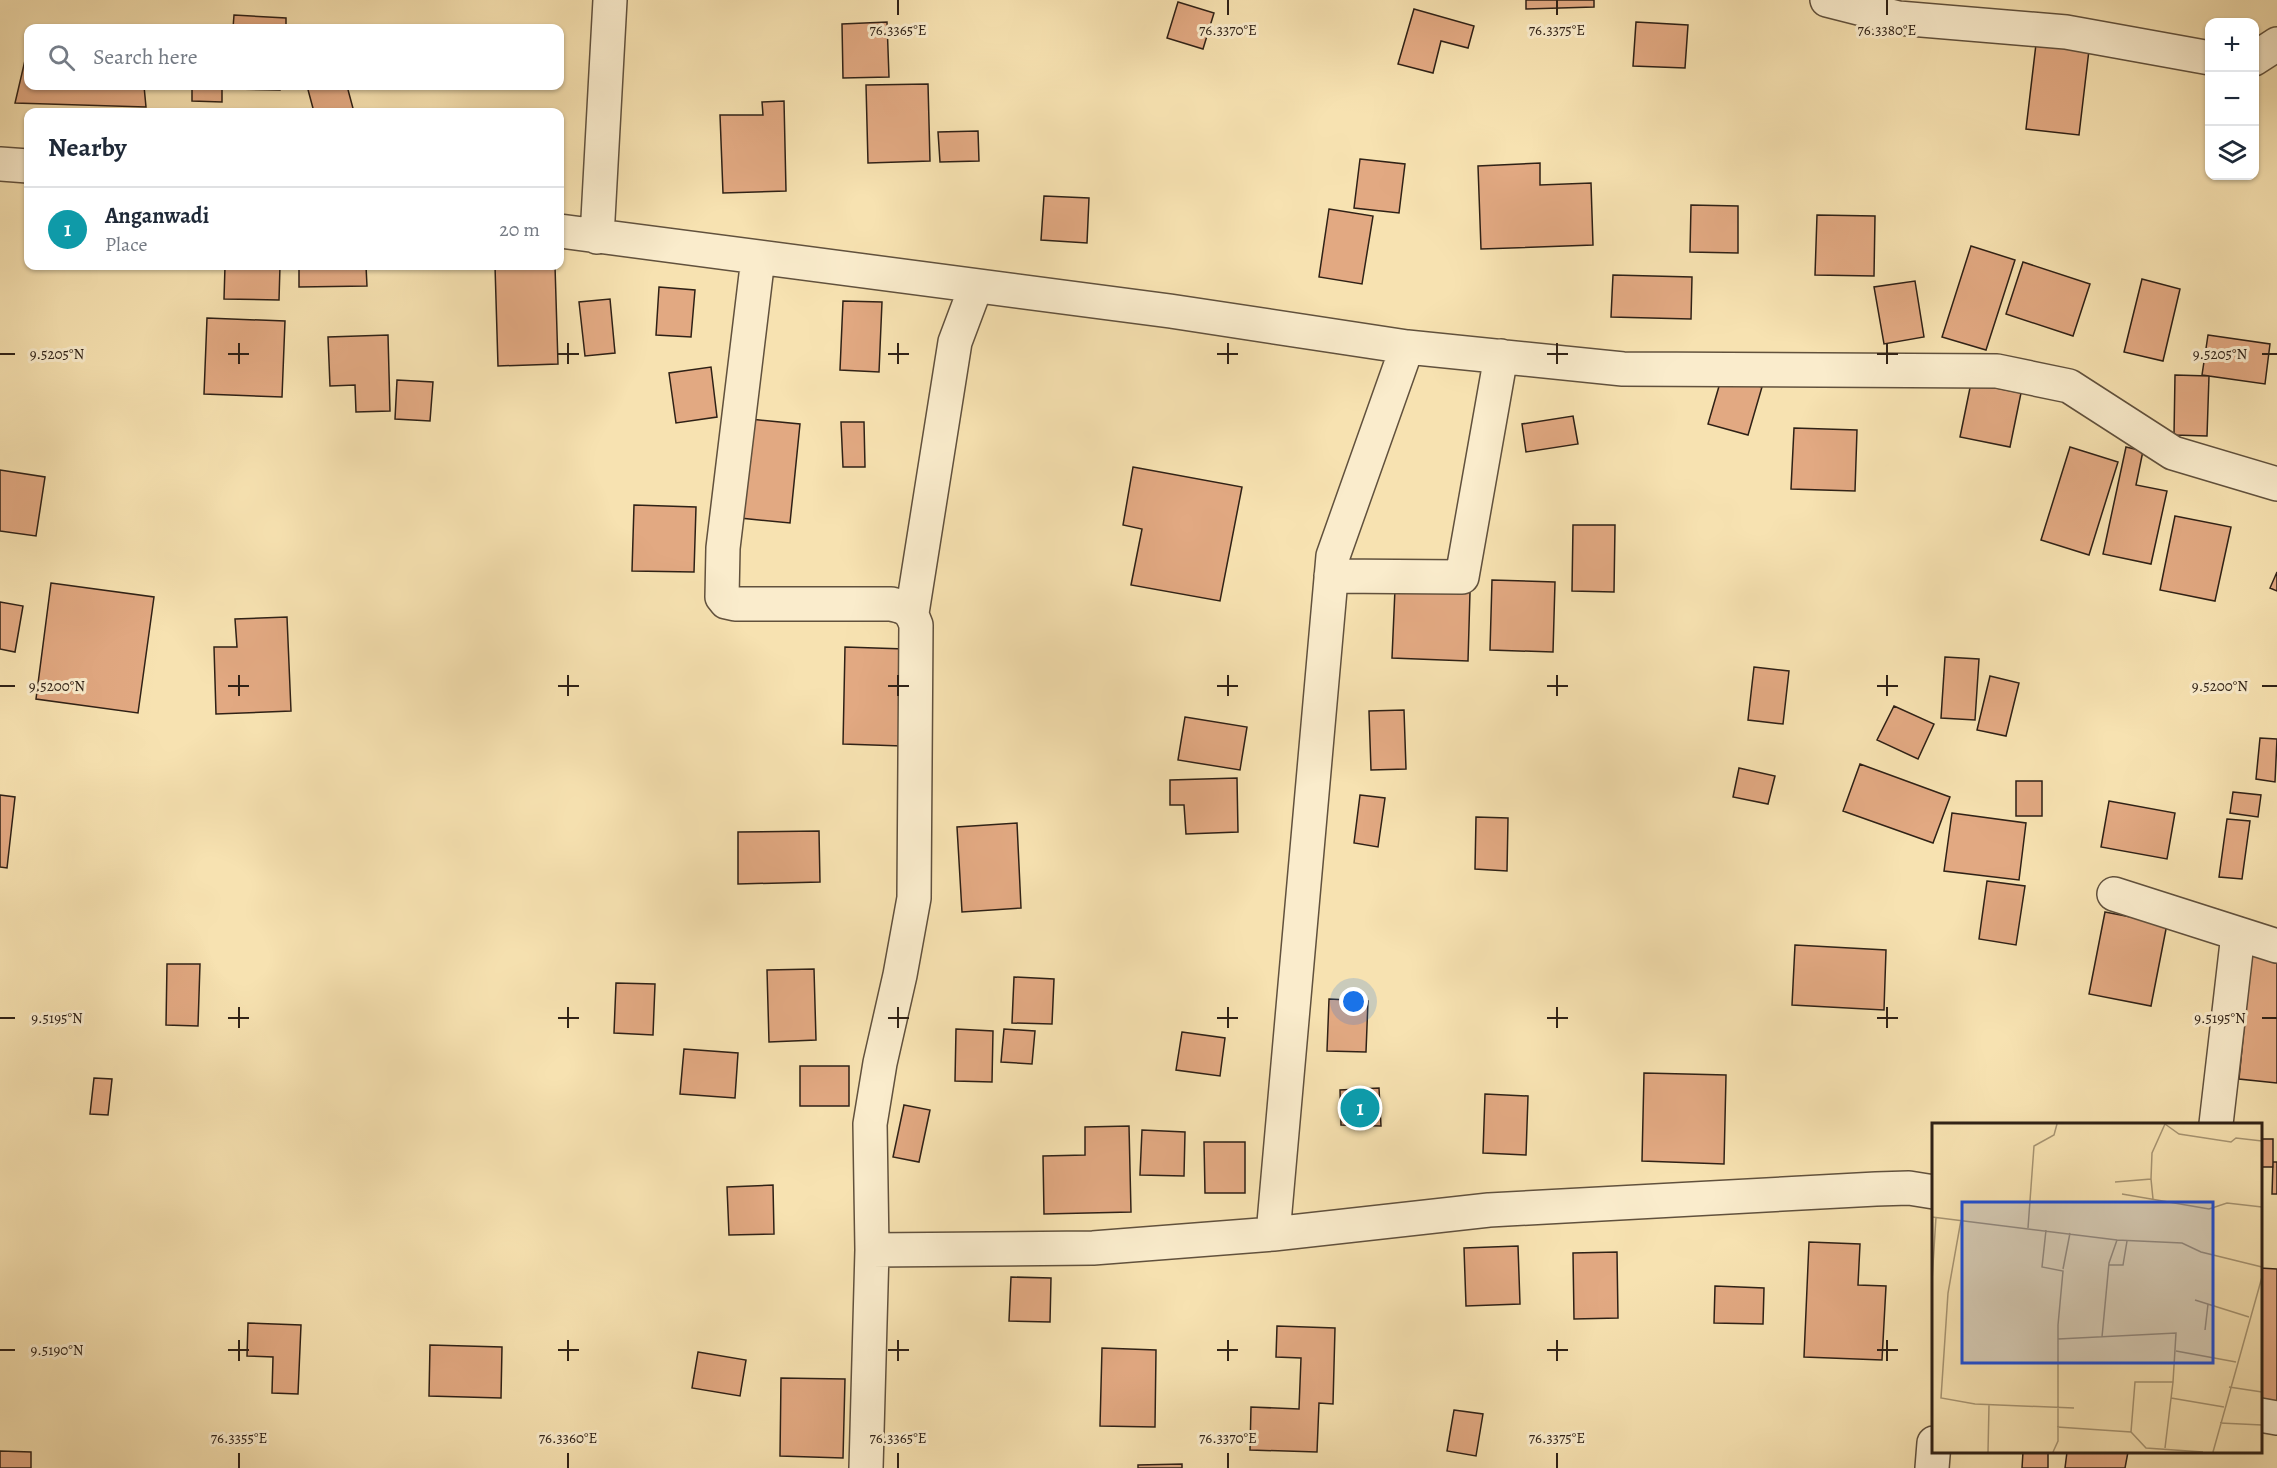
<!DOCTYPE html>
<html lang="en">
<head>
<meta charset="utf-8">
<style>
  body { margin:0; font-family:Alegreya,serif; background:#f6f6f7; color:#1f2937 }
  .controls { position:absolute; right:18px; top:18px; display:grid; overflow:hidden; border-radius:12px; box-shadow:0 2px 4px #0004 }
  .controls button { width:54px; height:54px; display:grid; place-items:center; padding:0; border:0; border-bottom:2px solid #e0e1e3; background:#fff; color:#1f2937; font:30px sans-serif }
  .you { position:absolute; left:1354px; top:1002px; width:21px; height:21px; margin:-15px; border:4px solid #fff; border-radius:50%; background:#1a73e8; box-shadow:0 0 0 9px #1a73e833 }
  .badge { display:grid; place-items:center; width:39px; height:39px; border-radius:50%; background:#ea580c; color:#fff; font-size:20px; font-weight:700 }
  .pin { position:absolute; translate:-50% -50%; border:3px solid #fff; box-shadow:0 2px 6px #0006 }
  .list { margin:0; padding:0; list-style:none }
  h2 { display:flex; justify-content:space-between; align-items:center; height:78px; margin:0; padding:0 24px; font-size:26px }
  h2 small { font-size:20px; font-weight:400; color:#747a83 }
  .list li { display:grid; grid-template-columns:39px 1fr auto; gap:18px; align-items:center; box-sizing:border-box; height:84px; padding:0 24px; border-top:2px solid #e0e1e3 }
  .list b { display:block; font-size:22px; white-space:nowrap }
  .list p { margin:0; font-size:20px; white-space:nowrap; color:#747a83 }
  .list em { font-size:20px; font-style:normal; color:#747a83 }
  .icon { flex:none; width:33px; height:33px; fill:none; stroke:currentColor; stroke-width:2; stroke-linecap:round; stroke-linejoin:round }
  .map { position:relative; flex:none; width:2277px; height:1468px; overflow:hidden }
  .search { position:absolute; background:#fff; box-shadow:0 2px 4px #0004; left:24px; top:24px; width:540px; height:66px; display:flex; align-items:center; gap:15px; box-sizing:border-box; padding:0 21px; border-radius:12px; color:#747a83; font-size:22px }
  .panel { position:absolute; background:#fff; box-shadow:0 2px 4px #0004; left:24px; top:108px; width:540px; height:162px; border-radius:12px }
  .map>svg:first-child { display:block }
  .building { fill:#e2a982; stroke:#2f2116; stroke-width:1.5 }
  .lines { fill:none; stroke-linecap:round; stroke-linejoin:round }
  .minor-casing { stroke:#61513d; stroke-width:36 }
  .minor { stroke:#faeccc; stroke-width:33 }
  .ticks { fill:none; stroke:#2f2116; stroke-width:2 }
  .inset-road { fill:none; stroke:#a79573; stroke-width:1.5 }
  .view { fill:#1d4ed8; fill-opacity:0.15; stroke:#1d4ed8; stroke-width:3 }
  .inset-edge { fill:none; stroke:#2f2116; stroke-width:3 }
  .ticks-label { font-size:15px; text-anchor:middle; fill:#2f2116; stroke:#faeccc; stroke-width:6; stroke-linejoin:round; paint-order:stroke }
</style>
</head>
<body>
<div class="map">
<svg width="2277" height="1468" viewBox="0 0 2277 1468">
  <rect width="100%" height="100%" fill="#f7e2b1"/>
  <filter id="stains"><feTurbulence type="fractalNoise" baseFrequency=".00333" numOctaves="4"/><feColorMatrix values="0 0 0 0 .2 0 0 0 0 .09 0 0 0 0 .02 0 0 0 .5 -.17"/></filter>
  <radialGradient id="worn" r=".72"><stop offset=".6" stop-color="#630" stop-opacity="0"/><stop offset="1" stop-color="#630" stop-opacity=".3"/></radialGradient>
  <path class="building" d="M 1526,0 L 1594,0 L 1594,7 L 1526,9 Z
    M 1178,2 L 1214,13 L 1203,49 L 1167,38 Z
    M 1414,9 L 1474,26 L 1468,48 L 1441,41 L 1433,73 L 1398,64 Z
    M 234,15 L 286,18 L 286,28 L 233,28 Z
    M 887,22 L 889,77 L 843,78 L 842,24 Z
    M 1636,22 L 1688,25 L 1685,68 L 1633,66 Z
    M 2036,44 L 2089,50 L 2079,135 L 2026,129 Z
    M 26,56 L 28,56 L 28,86 L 144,86 L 146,107 L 15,103 Z
    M 928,84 L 930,161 L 868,163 L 866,85 Z
    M 192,86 L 222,86 L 222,102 L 192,101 Z
    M 234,86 L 280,86 L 280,90 L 234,89 Z
    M 307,86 L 347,86 L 354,112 L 314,112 Z
    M 784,101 L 786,191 L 723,193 L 720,115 L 763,115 L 762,102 Z
    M 978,131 L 979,161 L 940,162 L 938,132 Z
    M 1360,159 L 1405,164 L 1399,213 L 1354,208 Z
    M 1540,163 L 1540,185 L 1591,183 L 1593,245 L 1481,249 L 1478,166 Z
    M 1044,196 L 1089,198 L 1087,243 L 1041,240 Z
    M 1691,205 L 1738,206 L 1738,253 L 1690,252 Z
    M 1329,209 L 1373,216 L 1362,284 L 1319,277 Z
    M 1817,215 L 1875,216 L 1874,276 L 1815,275 Z
    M 1971,246 L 2015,260 L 1986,350 L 1942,337 Z
    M 2023,262 L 2090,284 L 2073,336 L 2006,314 Z
    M 225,266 L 280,266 L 279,300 L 224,299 Z
    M 299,266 L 366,266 L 367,286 L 299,287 Z
    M 495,266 L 555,266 L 558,364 L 498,366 Z
    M 1613,275 L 1692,277 L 1691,319 L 1611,317 Z
    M 2142,279 L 2180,289 L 2163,361 L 2124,352 Z
    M 1915,281 L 1924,337 L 1884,344 L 1874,287 Z
    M 659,287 L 695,290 L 691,337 L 656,335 Z
    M 610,299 L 615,353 L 585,356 L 579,302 Z
    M 843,301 L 882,302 L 879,372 L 840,370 Z
    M 207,318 L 285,321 L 282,397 L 204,394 Z
    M 388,335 L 390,411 L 356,412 L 355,385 L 330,386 L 328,337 Z
    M 2208,335 L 2270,344 L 2265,384 L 2202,375 Z
    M 711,367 L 717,417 L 676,423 L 669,373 Z
    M 2175,375 L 2209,376 L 2207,436 L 2174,435 Z
    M 1722,376 L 1762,387 L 1748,435 L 1708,424 Z
    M 397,380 L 433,382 L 430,421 L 395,419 Z
    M 1971,383 L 2021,393 L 2010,447 L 1960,437 Z
    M 1573,416 L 1578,444 L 1526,452 L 1522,424 Z
    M 750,419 L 800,424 L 790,523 L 740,518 Z
    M 841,422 L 864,422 L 865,467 L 843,467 Z
    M 1794,428 L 1857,430 L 1855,491 L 1791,489 Z
    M 2070,447 L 2118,462 L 2089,555 L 2041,540 Z
    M 2126,447 L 2143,451 L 2136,485 L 2167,491 L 2151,564 L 2103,554 Z
    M 1133,467 L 1242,487 L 1220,601 L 1131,585 L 1142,529 L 1123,525 Z
    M 0,470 L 45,477 L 36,536 L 0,531 Z
    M 634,505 L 696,507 L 694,572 L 632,571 Z
    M 2175,516 L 2231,527 L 2215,601 L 2160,590 Z
    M 1573,525 L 1615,525 L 1614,592 L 1572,591 Z
    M 2277,572 L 2277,591 L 2270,588 Z
    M 1492,580 L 1555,582 L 1553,652 L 1490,650 Z
    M 51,583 L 154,597 L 138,713 L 36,699 Z
    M 1395,589 L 1470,592 L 1468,661 L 1392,658 Z
    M 0,602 L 23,606 L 15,652 L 0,649 Z
    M 287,617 L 291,711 L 216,714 L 214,647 L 237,647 L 235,619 Z
    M 845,647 L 905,649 L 902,746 L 843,744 Z
    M 1945,657 L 1979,659 L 1975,720 L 1941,718 Z
    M 1754,667 L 1789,671 L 1783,724 L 1748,720 Z
    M 1990,676 L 2019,683 L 2006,736 L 1977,730 Z
    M 1894,706 L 1934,724 L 1918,759 L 1877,740 Z
    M 1404,710 L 1406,769 L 1371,770 L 1369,711 Z
    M 1185,717 L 1247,727 L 1240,770 L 1178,760 Z
    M 2260,738 L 2277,739 L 2275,782 L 2256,779 Z
    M 1860,764 L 1950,797 L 1933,843 L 1843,811 Z
    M 1739,768 L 1775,776 L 1768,804 L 1733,797 Z
    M 1237,778 L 1238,832 L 1186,834 L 1184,805 L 1170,805 L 1170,780 Z
    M 2016,781 L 2042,781 L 2042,816 L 2016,816 Z
    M 2233,792 L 2261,795 L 2258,817 L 2230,813 Z
    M 0,795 L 15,797 L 7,868 L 0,867 Z
    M 1360,795 L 1385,798 L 1378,847 L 1354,843 Z
    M 2109,801 L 2175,813 L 2167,859 L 2101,847 Z
    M 1952,813 L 2026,823 L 2019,880 L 1944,871 Z
    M 1476,817 L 1508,818 L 1507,871 L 1475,869 Z
    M 2227,819 L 2250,821 L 2242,879 L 2219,877 Z
    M 1017,823 L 1021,908 L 962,912 L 957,827 Z
    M 819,831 L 820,882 L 738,884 L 738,832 Z
    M 1987,881 L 2025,886 L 2016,945 L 1979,939 Z
    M 2105,912 L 2167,924 L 2151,1006 L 2089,994 Z
    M 1795,945 L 1886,950 L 1884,1010 L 1792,1005 Z
    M 2252,946 L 2277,949 L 2277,1083 L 2239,1079 Z
    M 167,964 L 200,964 L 198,1026 L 166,1025 Z
    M 814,969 L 816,1040 L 769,1042 L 767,970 Z
    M 1014,977 L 1054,979 L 1052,1024 L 1012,1023 Z
    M 616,983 L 655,984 L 653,1035 L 614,1033 Z
    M 1329,999 L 1368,1001 L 1366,1052 L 1327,1051 Z
    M 956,1029 L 993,1031 L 992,1082 L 955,1081 Z
    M 1004,1029 L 1035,1031 L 1032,1064 L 1001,1062 Z
    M 1182,1032 L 1225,1038 L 1220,1076 L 1176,1070 Z
    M 684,1049 L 738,1053 L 735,1098 L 680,1094 Z
    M 800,1066 L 849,1066 L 849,1106 L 800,1106 Z
    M 1644,1073 L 1726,1075 L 1724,1164 L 1642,1161 Z
    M 94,1078 L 112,1079 L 108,1115 L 90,1114 Z
    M 1379,1088 L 1381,1126 L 1341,1125 L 1340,1090 Z
    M 1485,1094 L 1528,1096 L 1526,1155 L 1483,1153 Z
    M 904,1105 L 930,1110 L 919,1162 L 893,1157 Z
    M 1129,1126 L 1131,1212 L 1044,1214 L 1043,1156 L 1085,1155 L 1085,1127 Z
    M 1142,1130 L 1185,1132 L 1184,1176 L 1140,1175 Z
    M 2260,1139 L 2273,1139 L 2273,1167 L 2260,1167 Z
    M 1204,1142 L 1245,1142 L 1245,1193 L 1205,1193 Z
    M 2273,1162 L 2277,1162 L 2277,1194 L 2272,1194 Z
    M 773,1185 L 774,1234 L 729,1235 L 727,1187 Z
    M 1809,1242 L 1860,1244 L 1858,1285 L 1886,1286 L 1882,1360 L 1804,1357 Z
    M 1518,1246 L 1520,1304 L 1466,1306 L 1464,1248 Z
    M 1617,1252 L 1618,1318 L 1574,1319 L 1573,1253 Z
    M 2260,1268 L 2277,1269 L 2277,1402 L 2260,1400 Z
    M 1011,1277 L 1051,1278 L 1050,1322 L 1009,1321 Z
    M 1715,1286 L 1764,1288 L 1763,1324 L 1714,1323 Z
    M 248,1323 L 301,1325 L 298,1394 L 272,1393 L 273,1357 L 247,1356 Z
    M 1277,1326 L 1335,1328 L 1333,1404 L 1319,1403 L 1317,1452 L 1250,1450 L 1251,1407 L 1299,1409 L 1301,1358 L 1276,1357 Z
    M 430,1345 L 502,1347 L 501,1398 L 429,1396 Z
    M 1102,1348 L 1156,1350 L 1155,1427 L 1100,1426 Z
    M 698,1352 L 746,1360 L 740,1396 L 692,1388 Z
    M 781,1378 L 845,1379 L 843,1458 L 780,1456 Z
    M 1454,1410 L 1483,1414 L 1476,1456 L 1447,1451 Z
    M 0,1451 L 31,1452 L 31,1468 L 0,1468 Z
    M 2023,1452 L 2048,1452 L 2048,1468 L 2022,1468 Z
    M 2067,1452 L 2128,1452 L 2125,1468 L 2065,1468 Z
    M 1182,1464 L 1182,1468 L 1138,1468 L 1138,1465 Z"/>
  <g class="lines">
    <g class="minor-casing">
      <path id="minor" d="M 1827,0 L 1898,18 L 2066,32 L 2210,58
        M 2254,59 L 2277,44
        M 0,164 L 28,166
        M 560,231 L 1170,311 L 1407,347 L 1623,369 L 1997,371 L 2069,386 L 2173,453 L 2277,484
        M 597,237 L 610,0
        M 758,258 L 723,548 L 722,597 L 726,602 L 735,604 L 891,604 C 906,607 911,610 916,625 L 914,898 L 900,975 L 880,1063 L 870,1124 L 872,1250 L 866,1468
        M 1331,576 L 1462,577 L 1501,356
        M 912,613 L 955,342 L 976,286
        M 2114,894 L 2277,946
        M 2216,1124 L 2238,934
        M 1273,1234 L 1333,556 L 1407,347
        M 872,1250 L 1093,1248 L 1273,1234 L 1489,1210 L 1876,1189 L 1909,1188 L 1934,1192
        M 2260,1415 L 2277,1418
        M 1932,1468 L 1934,1443"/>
    </g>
    <use href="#minor" class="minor"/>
  </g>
  <path class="ticks" d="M 898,0 L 898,15M 1228,0 L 1228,15M 1557,0 L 1557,15M 1887,0 L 1887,15M 239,343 L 239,364M 568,343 L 568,364M 898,343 L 898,364M 1228,343 L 1228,364M 1557,343 L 1557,364M 1887,343 L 1887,364M 0,354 L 15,354M 228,354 L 249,354M 558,354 L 579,354M 888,354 L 909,354M 1217,354 L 1238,354M 1547,354 L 1568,354M 1877,354 L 1898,354M 2262,354 L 2277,354M 239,675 L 239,696M 568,675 L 568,696M 898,675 L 898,696M 1228,675 L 1228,696M 1557,675 L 1557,696M 1887,675 L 1887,696M 0,686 L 15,686M 228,686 L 249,686M 558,686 L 579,686M 888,686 L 909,686M 1217,686 L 1238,686M 1547,686 L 1568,686M 1877,686 L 1898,686M 2262,686 L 2277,686M 239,1007 L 239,1028M 568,1007 L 568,1028M 898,1007 L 898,1028M 1228,1007 L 1228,1028M 1557,1007 L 1557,1028M 1887,1007 L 1887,1028M 0,1018 L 15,1018M 228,1018 L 249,1018M 558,1018 L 579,1018M 888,1018 L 909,1018M 1217,1018 L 1238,1018M 1547,1018 L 1568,1018M 1877,1018 L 1898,1018M 2262,1018 L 2277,1018M 239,1340 L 239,1361M 568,1340 L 568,1361M 898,1340 L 898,1361M 1228,1340 L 1228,1361M 1557,1340 L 1557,1361M 1887,1340 L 1887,1361M 0,1350 L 15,1350M 228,1350 L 249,1350M 558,1350 L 579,1350M 888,1350 L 909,1350M 1217,1350 L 1238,1350M 1547,1350 L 1568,1350M 1877,1350 L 1898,1350M 239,1453 L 239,1468M 568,1453 L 568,1468M 898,1453 L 898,1468M 1228,1453 L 1228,1468M 1557,1453 L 1557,1468"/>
  <g transform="translate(1932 1123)">
    <rect width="330" height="330" fill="#f7e2b1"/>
    <path class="inset-road" d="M 233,1 L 247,11 L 299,19 L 304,15 L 330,18M 219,56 L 221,76M 183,59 L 219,56 L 220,30 L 233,1M 190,71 L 277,86 L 295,80 L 330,84M 0,94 L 185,117 L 250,120 L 269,129 L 330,144M 29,97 L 16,170 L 9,275 L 43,281 L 142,285M 96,105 L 102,23 L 122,12 L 125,1M 114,107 L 110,144 L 131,148 L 126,202 L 126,318 L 121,329M 177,142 L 191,142 L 195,118M 131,146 L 138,110M 0,158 L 4,94M 263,177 L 317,194M 273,207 L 276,181M 170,214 L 177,140 L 185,117M 126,216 L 244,210 L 241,259 L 203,259 L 199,309M 244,228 L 304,239M 297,264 L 330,269M 239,275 L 292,284M 288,300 L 330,302M 125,304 L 199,309 L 214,325 L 271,329M 233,325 L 241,259M 56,329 L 57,282M 281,329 L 330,154"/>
    <path class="view" d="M 30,79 L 281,79 L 281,240 L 30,240 Z"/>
    <rect width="330" height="330" class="inset-edge"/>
  </g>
  <g class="ticks-label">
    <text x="898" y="35">76.3365°E</text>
    <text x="1228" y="35">76.3370°E</text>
    <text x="1557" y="35">76.3375°E</text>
    <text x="1887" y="35">76.3380°E</text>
    <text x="57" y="359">9.5205°N</text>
    <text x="2220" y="359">9.5205°N</text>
    <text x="57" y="691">9.5200°N</text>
    <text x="2220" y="691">9.5200°N</text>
    <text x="57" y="1023">9.5195°N</text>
    <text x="2220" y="1023">9.5195°N</text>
    <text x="57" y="1355">9.5190°N</text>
    <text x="239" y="1443">76.3355°E</text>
    <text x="568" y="1443">76.3360°E</text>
    <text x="898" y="1443">76.3365°E</text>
    <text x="1228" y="1443">76.3370°E</text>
    <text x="1557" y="1443">76.3375°E</text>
  </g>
  <rect width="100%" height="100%" filter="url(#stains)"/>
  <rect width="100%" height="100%" fill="url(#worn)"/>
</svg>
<div class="controls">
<button>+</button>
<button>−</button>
<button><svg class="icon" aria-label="layers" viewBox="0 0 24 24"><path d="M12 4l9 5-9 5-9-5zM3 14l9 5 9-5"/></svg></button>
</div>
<div class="you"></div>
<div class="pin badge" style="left:1360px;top:1108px;background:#0f9aa8">1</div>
<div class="search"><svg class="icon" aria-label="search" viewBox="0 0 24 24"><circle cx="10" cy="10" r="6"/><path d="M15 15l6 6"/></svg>Search here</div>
<section class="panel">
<h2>Nearby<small></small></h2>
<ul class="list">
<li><span class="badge" style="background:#0f9aa8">1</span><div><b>Anganwadi</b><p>Place</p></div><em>20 m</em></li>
</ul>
</section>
</div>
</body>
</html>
